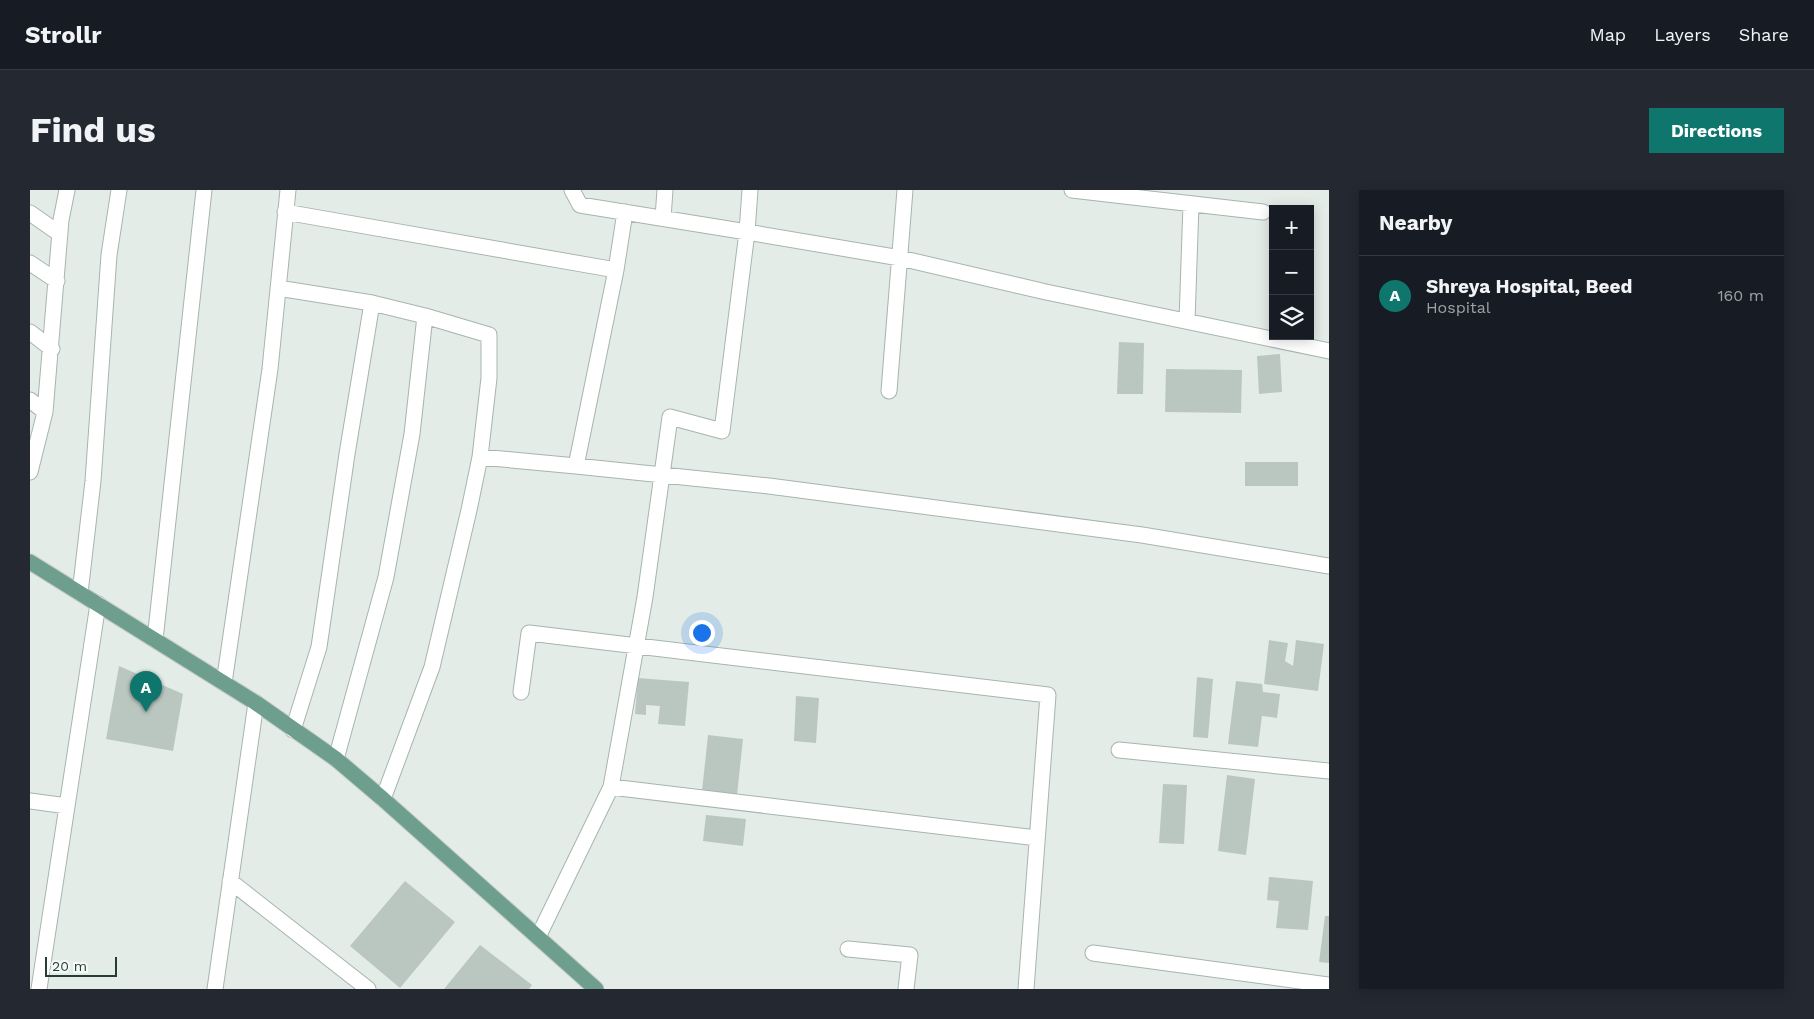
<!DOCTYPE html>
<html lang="en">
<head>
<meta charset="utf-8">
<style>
  body { margin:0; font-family:"Work Sans",sans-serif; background:#242831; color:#f1f3f6 }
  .controls { position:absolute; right:15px; top:15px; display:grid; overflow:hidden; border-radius:0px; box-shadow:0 2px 12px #0003 }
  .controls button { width:45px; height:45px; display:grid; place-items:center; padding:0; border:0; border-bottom:1px solid #363941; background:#171b24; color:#f1f3f6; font:25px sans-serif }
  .scale { position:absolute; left:15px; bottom:12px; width:72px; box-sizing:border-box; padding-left:5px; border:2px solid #253d35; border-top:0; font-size:14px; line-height:18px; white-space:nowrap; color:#253d35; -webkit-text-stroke:4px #f5f9f7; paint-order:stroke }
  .you { position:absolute; left:671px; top:442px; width:18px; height:18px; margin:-12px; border:4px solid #fff; border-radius:50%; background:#1a73e8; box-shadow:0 0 0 8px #1a73e833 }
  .badge { display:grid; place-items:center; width:32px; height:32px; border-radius:50%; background:#0f766e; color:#fff; font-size:16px; font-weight:700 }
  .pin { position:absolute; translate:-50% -41px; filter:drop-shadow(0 1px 2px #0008) }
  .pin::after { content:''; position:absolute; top:26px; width:18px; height:15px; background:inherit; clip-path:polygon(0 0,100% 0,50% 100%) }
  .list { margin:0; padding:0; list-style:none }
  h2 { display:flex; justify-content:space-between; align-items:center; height:65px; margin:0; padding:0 20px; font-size:21px }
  h2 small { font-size:16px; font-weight:400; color:#9ea1a6 }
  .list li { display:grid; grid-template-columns:32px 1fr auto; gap:15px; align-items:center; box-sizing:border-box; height:80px; padding:0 20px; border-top:1px solid #363941 }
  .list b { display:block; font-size:19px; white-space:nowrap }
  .list p { margin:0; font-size:16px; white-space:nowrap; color:#9ea1a6 }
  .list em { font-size:16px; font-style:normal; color:#9ea1a6 }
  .icon { flex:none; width:28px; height:28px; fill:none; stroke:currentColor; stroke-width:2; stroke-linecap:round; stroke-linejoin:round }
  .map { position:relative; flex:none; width:1299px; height:799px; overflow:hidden; border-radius:0px }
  header { display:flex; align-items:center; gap:30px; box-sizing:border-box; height:70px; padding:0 25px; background:#171b24; border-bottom:1px solid #363941 }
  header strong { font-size:24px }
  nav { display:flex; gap:28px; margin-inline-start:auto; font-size:18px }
  .intro { display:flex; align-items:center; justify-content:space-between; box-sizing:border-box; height:120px; padding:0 30px }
  h1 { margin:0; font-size:35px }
  .button { padding:12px 22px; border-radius:0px; background:#0f766e; color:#fff; font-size:18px; font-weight:700 }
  main { display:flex; gap:30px; padding:0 30px }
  aside { flex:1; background:#171b24; border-radius:0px; box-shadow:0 2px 12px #0003 }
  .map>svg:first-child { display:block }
  .building { fill:#bac7c1 }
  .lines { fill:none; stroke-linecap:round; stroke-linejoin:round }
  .minor-casing { stroke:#a7b4af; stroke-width:17 }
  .major-casing { stroke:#c2c9c6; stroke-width:17 }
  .minor { stroke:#fff; stroke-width:15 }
  .major { stroke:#6d9e8e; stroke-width:15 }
</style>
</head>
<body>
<header>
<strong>Strollr</strong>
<nav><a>Map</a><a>Layers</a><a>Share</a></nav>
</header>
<div class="intro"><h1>Find us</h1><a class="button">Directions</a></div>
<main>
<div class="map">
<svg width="1299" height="799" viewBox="0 0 1299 799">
  <rect width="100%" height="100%" fill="#e4ece8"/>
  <path class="building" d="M 1089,152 L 1114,153 L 1113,204 L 1087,204 Z
    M 1250,164 L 1252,202 L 1229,204 L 1227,166 Z
    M 1136,179 L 1212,180 L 1211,223 L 1135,222 Z
    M 1215,272 L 1268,272 L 1268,296 L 1215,296 Z
    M 1239,450 L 1258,453 L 1255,471 L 1263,476 L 1266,450 L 1294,454 L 1288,501 L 1234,494 Z
    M 89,476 L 153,504 L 143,561 L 76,549 Z
    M 1167,487 L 1183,489 L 1178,548 L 1163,547 Z
    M 608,488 L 659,492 L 655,536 L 628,534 L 630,516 L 616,515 L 616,525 L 605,524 Z
    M 1206,491 L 1232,494 L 1233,502 L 1250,504 L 1247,528 L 1232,526 L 1228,557 L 1198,554 Z
    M 766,506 L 789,508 L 786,553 L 764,551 Z
    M 678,545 L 713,549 L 707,605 L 672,601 Z
    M 1197,585 L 1225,589 L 1216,665 L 1188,661 Z
    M 1133,594 L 1157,595 L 1154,654 L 1129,653 Z
    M 676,625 L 716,629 L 713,656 L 673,651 Z
    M 1239,687 L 1283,691 L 1278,740 L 1246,738 L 1249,711 L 1237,710 Z
    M 375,691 L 425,732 L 370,798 L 320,756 Z
    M 1295,726 L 1299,726 L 1299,773 L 1289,772 Z
    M 450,755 L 502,795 L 499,799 L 414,799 Z"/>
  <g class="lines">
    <g class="minor-casing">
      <path id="minor" d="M 542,0 L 550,15 L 717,42 L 720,0
        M 1042,0 L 1233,22
        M 255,22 L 586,80
        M 0,23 L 30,44
        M 633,28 L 635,0
        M 0,73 L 27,91
        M 248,98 L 342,113 L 317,264 L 289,457 L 263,540
        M 342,113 L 395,126 L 459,145 L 459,188 L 450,267 L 439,320 L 402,477 L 353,609
        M 1157,131 L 1161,14
        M 0,142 L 22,159
        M 859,201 L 875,0
        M 0,210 L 15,222
        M 450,267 L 546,276 L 739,296 L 1112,345 L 1299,376
        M 546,276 L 586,80 L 595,22
        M 0,282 L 15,222 L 31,30 L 37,0
        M 50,403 L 63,291 L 79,65 L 89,0
        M 125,450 L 174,0
        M 194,493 L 240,179 L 258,0
        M 491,502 L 499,443 L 1018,505 L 996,799
        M 1089,560 L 1299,581
        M 306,569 L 356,387 L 382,244 L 395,126
        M 581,597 L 1007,648
        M 0,611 L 37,616
        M 200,691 L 338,799
        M 508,747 L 581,597 L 615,407 L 640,227 L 692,241 L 717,42 L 870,68 L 1016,102 L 1299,161
        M 818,759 L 880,765 L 876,799
        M 1063,763 L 1299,795
        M 9,799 L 68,414
        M 185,799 L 226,513"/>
    </g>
    <g class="major-casing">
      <path id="major" d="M 0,372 L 226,513 L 306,569 L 353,609 L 566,799"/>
    </g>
    <use href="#minor" class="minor"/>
    <use href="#major" class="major"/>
  </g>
</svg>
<div class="controls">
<button>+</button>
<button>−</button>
<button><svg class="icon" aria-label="layers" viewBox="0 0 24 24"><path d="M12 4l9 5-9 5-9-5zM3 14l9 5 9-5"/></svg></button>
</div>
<div class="scale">20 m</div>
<div class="you"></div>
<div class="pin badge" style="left:116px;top:522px">A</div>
</div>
<aside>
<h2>Nearby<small></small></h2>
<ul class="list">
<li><span class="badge">A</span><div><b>Shreya Hospital, Beed</b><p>Hospital</p></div><em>160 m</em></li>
</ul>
</aside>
</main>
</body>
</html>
